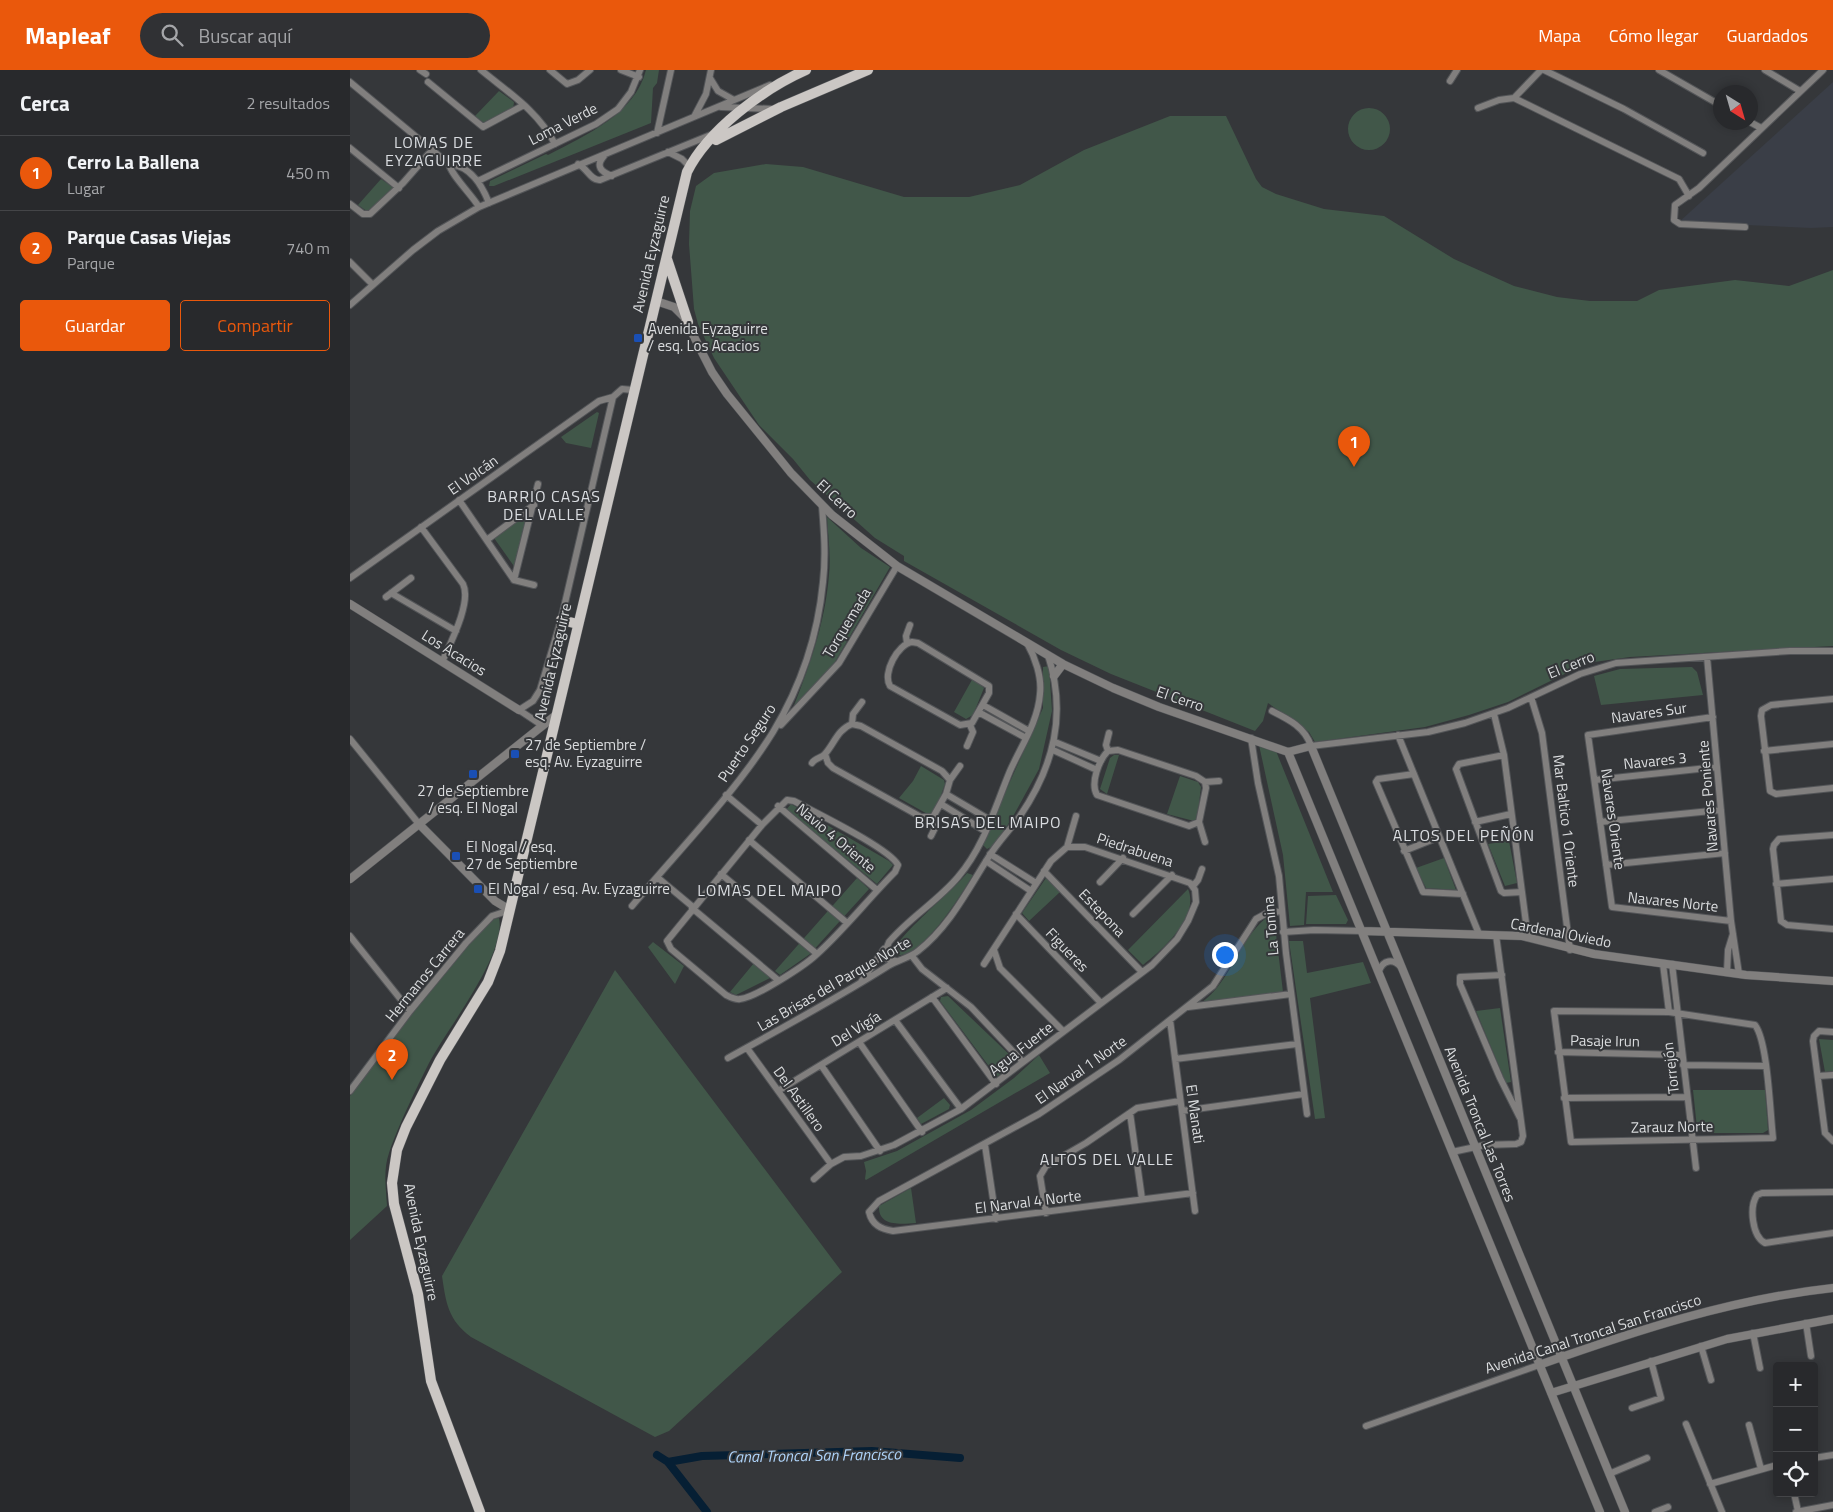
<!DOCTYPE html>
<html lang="es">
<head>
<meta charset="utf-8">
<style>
  body { margin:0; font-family:"Titillium Web",sans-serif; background:#303134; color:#f1f3f6 }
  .controls { position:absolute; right:15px; bottom:15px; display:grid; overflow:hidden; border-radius:5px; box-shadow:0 2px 8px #0003 }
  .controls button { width:45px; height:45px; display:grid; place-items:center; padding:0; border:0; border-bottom:1px solid #444548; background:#28292c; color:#f1f3f6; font:25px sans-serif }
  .compass { position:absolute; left:1363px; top:15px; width:45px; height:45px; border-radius:50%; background:#28292c; box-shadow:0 2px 8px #0003; rotate:143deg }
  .you { position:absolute; left:874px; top:884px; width:18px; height:18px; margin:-12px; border:4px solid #fff; border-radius:50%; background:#1a73e8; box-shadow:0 0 0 8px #1a73e833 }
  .badge { display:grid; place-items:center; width:32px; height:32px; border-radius:50%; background:#ea580c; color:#fff; font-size:16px; font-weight:700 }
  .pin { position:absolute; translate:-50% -41px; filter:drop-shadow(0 1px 2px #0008) }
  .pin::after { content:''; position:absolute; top:26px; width:18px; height:15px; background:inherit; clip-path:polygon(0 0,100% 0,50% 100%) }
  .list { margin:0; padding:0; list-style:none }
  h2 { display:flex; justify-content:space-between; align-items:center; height:65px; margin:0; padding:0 20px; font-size:21px }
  h2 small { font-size:16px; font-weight:400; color:#a5a6a9 }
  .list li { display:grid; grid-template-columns:32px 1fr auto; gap:15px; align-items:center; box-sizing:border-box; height:75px; padding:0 20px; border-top:1px solid #444548 }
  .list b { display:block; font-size:19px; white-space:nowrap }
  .list p { margin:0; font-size:16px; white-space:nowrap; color:#a5a6a9 }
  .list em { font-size:16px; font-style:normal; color:#a5a6a9 }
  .actions { display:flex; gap:10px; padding:15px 20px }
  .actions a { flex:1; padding:11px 0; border:1px solid #ea580c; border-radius:5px; text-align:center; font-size:18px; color:#ea580c }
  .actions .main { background:#ea580c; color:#fff }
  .icon { flex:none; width:28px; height:28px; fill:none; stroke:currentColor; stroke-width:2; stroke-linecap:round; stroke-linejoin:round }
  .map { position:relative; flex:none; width:1483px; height:1442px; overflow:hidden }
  header { display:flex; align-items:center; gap:30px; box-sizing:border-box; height:70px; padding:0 25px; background:#ea580c; color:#fff }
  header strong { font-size:24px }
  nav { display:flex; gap:28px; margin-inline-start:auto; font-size:18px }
  .search { width:350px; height:45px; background:#303134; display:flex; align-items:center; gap:12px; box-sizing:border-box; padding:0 18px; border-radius:28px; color:#a5a6a9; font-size:19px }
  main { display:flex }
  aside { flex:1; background:#28292c }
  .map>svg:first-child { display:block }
  .built { fill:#3a3e47 }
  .green { fill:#415749 }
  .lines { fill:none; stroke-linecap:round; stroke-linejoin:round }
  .canal { stroke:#061f34; stroke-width:8 }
  .minor-casing { stroke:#535558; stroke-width:8 }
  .tertiary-casing { stroke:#535558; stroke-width:9 }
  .primary-casing { stroke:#535558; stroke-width:11 }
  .minor { stroke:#817f7e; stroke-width:6 }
  .tertiary { stroke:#817f7e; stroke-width:8 }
  .primary { stroke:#cbc7c4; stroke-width:10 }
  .transit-dot { fill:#1a4fb4; stroke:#35373a; stroke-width:2 }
  .labels { text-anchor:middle; stroke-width:4; stroke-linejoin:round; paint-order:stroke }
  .street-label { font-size:15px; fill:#dadcde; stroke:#35373a }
  .poi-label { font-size:15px; fill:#dadcde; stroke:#35373a; text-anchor:start }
  .neighbourhood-label { font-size:16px; letter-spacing:1px; fill:#dadde1; stroke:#35373a }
  .water-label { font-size:16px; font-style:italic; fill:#afd4fa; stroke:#35373a }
</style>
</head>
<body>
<header>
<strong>Mapleaf</strong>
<div class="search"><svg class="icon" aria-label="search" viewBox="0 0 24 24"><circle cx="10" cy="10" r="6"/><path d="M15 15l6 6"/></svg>Buscar aquí</div>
<nav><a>Mapa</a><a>Cómo llegar</a><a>Guardados</a></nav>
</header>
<main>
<aside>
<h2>Cerca<small>2 resultados</small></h2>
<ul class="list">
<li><span class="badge">1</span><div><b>Cerro La Ballena</b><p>Lugar</p></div><em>450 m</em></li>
<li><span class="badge">2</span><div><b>Parque Casas Viejas</b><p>Parque</p></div><em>740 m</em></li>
</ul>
<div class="actions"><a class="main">Guardar</a><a>Compartir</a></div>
</aside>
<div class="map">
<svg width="1483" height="1442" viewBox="0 0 1483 1442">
  <rect width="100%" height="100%" fill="#35373a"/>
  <path class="built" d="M 1483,12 L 1483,157 L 1461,158 L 1329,152 Z"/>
  <path class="green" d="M 296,0 L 309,0 L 307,13 L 303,18 L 301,53 L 144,116 L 139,116 L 140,111 L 196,84 L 198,85 C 236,65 285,44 296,0 Z
    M 149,21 L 164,32 L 163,40 L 135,54 L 125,46 Z
    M998 59a21 21 0 1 1 42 0a21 21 0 1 1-42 0Z
    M 820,46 L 876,46 L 906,109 L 912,117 L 926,124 L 974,139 L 1034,146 L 1104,189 L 1164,216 L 1207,227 L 1240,231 L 1287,231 L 1309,220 L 1385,210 L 1439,216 L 1483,200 L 1483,576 L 1280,587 L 1237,593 L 1158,632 L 1119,645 L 1075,657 L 965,672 L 959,662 L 918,633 L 913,651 L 905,661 L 761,604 L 711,580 L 554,491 L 554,486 L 525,468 L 460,410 L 443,389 L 409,355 L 364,288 L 348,254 L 344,239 L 339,174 L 340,141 L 346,116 L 364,103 L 416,94 L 453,97 L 554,127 L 619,127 L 670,115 L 734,80 Z
    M 31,109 L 44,118 L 18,142 L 8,135 Z
    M 247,342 L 249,343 L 241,378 L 216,373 L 211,367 Z
    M 179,442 L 166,499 L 144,468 Z
    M 477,447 L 511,478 L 540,497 L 485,592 L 440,646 C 458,600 475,555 479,505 C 481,486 478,466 477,447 Z
    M 699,596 L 702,641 L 689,699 L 661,750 L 643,776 L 637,779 L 632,774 L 693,638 L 693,597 Z
    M 1342,597 L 1347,602 L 1353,625 L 1251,635 L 1244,606 L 1270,599 Z
    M 623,608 L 634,618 L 623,645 L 616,649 L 604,642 Z
    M 909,675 L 926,681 L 983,822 L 956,822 L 954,855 L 940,856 L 933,785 Z
    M 764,685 L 769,685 L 757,724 L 750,719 L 760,688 Z
    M 571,696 L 594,710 L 595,714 L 585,742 L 581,746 L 549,728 L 563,711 Z
    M 830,706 L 848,712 L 851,717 L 847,749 L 844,751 L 817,744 Z
    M 441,734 L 539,791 L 543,795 L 527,814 L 436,740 Z
    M 1159,771 L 1167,813 L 1155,816 L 1138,774 Z
    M 1094,788 L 1106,820 L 1076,818 L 1066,798 Z
    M 617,803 L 623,805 C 613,822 568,896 543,884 C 544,868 604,820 617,803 Z
    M 507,808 L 519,819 L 460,884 L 430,905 L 425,901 Z
    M 696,808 L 710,822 L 679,851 L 672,843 Z
    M 838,819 C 850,847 812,880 793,895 L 778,880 Z
    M 986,825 L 998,850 L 996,854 L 956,854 L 958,826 Z
    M 924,847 L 933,922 L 851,933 C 881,912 888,871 916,848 Z
    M 149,848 C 157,884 96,960 79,993 C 66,1019 48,1056 39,1083 C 33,1100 36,1118 37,1136 L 0,1170 L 0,1026 L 87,911 L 129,861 L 143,849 Z
    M 939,871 L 953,871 L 957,903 L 1013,892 L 1021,913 L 960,928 L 975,1048 L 965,1049 Z
    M 303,872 L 334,896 L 325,914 L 298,877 Z
    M 404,893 L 422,907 L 386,925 L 380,922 Z
    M 265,900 L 492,1202 L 319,1361 L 305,1367 L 121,1267 C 98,1250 96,1233 92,1206 Z
    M 598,926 L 663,988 L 662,994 L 647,1007 L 590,931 L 591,927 Z
    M 1150,938 L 1161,1012 L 1156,1013 L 1126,941 Z
    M 1469,969 L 1483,970 L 1483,1001 L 1475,1002 Z
    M 689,985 L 700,1003 L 516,1110 L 515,1109 L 516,1101 L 514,1092 L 547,1081 L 621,1040 L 664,1008 Z
    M 1343,1020 L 1415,1020 L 1418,1060 L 1413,1063 L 1353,1063 L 1347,1058 Z
    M 594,1028 L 600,1035 L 599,1039 L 571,1054 L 567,1048 Z
    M 561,1118 L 566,1153 C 551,1154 528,1157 529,1136 Z"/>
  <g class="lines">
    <path class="canal" d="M 307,1385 L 318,1392 L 357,1442
      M 318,1392 L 352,1386 L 522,1381 L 610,1388"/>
    <g class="minor-casing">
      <path id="minor" d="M 70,0 L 76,4
        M 131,0 C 159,23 188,41 205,74
        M 200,0 L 217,14 L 228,10 L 240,0
        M 271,0 L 289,7
        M 1194,0 L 1274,39 L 1353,83
        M 1309,0 L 1370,35
        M 1415,0 L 1450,21
        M 360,8 L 368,21 L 384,30
        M 1100,11 L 1107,0
        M 0,12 L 99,94 C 121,96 132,115 139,133
        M 78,12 L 133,57 L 174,35
        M 1164,28 L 1191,0
        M 371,37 L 423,39
        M 1128,38 L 1149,30 L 1164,28 L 1329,109 L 1339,126
        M 345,45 L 356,24 L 361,0
        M 1400,52 L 1411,58
        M 307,63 L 321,0
        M 0,78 L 49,118
        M 318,82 L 332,89 L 340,97
        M 254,86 C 245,96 251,102 262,106
        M 99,94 C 101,105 122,125 129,137
        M 228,94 C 237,98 241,111 250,110 L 363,64
        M 128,111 L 246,54 L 268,39 L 281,22 L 290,0
        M 0,134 L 13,144 L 20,144 L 53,113 L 82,80
        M 1395,157 L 1330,154 L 1324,150 L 1325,135 L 1349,118 L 1473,0
        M 0,192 L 23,215
        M 0,235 L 63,180 L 88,161 L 129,137 L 420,15
        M 109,430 L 164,510
        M 71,457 L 113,514 C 122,532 100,574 92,592
        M 138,469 L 184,435
        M 0,508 L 249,331 L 263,327
        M 164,510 L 188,414
        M 164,510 L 184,515
        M 41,523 L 106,561
        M 36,527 L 61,508
        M 562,572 L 568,573 L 639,616 L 639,623 L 622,653 L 610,655 L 540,616 C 532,603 548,574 562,572 Z
        M 557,573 L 556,566 L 560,555
        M 1357,587 L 1381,851 L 1389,904
        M 1181,627 L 1192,663 L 1220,880
        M 1483,629 L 1421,635 L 1412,640 L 1411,646 L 1420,721 L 1426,724 L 1483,718
        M 633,635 L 679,661
        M 169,640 L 183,631 L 190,620 L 211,550 L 263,327 L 272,319 L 283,320
        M 169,640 L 193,656
        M 922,641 C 938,649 955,657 961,676 L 1078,662 L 1115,653 L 1158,638 L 1230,604 L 1266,593 L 1440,581 L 1483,581
        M 630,643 L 676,668
        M 1144,644 L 1154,685 L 1178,868
        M 1363,647 L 1238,665 L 1262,837 L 1381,851
        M 502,654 L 511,656 L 592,701 L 600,710
        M 502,654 L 503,644 L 512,632
        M 431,655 L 489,593 L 547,496
        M 759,663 L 756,675 L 758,681 C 749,690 740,713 747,725 L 839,756 L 849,752
        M 1048,665 L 1129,864
        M 901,668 L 908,713 L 929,806 L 936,883 L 957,1044
        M 0,669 L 69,754
        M 705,672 L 751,691
        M 617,676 L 623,662 L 620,655
        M 703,680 L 747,700
        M 758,681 L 768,680 L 846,706 L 855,712
        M 1414,681 L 1483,674
        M 475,684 L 478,693 L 483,698 L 571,747 L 583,747
        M 1154,685 L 1109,694 L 1106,699 L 1151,821 L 1154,823 L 1172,822
        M 462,693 C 465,688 472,688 475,684 C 484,674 488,659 502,654
        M 1064,704 L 1028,709 L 1026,712 L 1073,822 L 1113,824
        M 1245,710 L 1367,697
        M 855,712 L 856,718 L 849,752 L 855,772
        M 855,712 L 869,711
        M 596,724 L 640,750
        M 376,725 L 412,755
        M 437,730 L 444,731 C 464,742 539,778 548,795 L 545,802 C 518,829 494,860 466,885 C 454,896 405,928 390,929 C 385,930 380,927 376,925 L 321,879 L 317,871 L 412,755 Z
        M 591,734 L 635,761
        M 428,736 L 527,820
        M 583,747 L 596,724 L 600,710 L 610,696
        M 1125,752 L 1161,744
        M 1250,752 L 1371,740
        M 1483,765 L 1429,769 L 1424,775 L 1423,779 L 1431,851 L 1437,855 L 1483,859
        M 581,766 L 586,756 L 583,747
        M 399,770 L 496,852
        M 717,777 L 726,746
        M 1054,781 L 1089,767
        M 640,784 L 686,813
        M 636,791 L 681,821
        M 1256,795 L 1375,783
        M 694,801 L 792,902
        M 371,804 L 467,884
        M 307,807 L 343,837
        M 750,812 L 773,788
        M 1426,814 L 1483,809
        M 843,816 L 848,810 L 852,799
        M 282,836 C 328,781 386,722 423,662 C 451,616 468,564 473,512 C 476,486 474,461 472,436
        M 342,838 L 428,910
        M 666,844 L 751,933
        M 783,844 L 822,805
        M 933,862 L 964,860 L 1013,861
        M 0,866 L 60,941
        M 644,880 L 650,898 L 713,961
        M 562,886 L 572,899 L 621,937 L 672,991
        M 546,891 L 537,889 L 535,882 L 539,872 C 559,848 588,831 608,807 C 634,777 645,737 660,701 C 671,676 688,652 690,624 C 692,607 685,587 677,573
        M 1313,894 L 1319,942
        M 1322,894 L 1346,1098
        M 1029,901 C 1033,890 1043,888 1051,897
        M 1377,902 L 1378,880 L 1383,864
        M 1152,905 L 1110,907 L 1110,914 L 1150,1008 L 1170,1048
        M 511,912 L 534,879
        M 582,927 L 646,1014
        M 838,937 L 941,924
        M 1204,941 L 1319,942 L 1405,955 C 1418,972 1420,1043 1423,1068 L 1221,1072 Z
        M 545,950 L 611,1039
        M 820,950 L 845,1141
        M 1483,962 L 1469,961 L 1464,966 L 1463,971 L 1475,1063 L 1483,1071
        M 509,972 L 572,1062
        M 397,978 L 481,1094
        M 1208,982 L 1332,985
        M 378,988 C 432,958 486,929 538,896 C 548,890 559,888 568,881 C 599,857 617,821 638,788 C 647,773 660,760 670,746 C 704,696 717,644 698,585
        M 825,989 L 947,974
        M 471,995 L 530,1081
        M 1333,995 L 1415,996
        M 1468,1006 L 1483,1005
        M 0,1021 L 60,941 L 116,873 L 142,846 L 160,840
        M 428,1021 L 597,918
        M 1214,1028 L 1337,1027
        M 832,1041 L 954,1024
        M 780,1043 L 792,1129
        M 635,1075 L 646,1149
        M 1102,1082 L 1135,1075 L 1166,1074 L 1171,1072 L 1173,1066 L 1146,865
        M 464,1109 L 481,1094 L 494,1087 L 511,1086 L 544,1075 L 611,1039 L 802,895 L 827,869 L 838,851 L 846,832 L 845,820 L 840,813 L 735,777 L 717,777 L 701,791 L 634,894
        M 1483,1122 L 1412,1123 L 1407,1125 C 1399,1137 1402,1166 1415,1173 L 1483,1163
        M 843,1123 L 543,1161 C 531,1159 522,1155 519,1142 L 529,1131 L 689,1044 L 769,990 L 863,916 L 906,849 L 917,843 L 932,841
        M 696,1143 L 690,1106 L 696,1096 L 736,1073 L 787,1038 L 830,1031
        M 1456,1253 L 1461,1286
        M 1403,1263 L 1410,1298
        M 1351,1276 L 1361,1310
        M 1282,1338 L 1311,1328 L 1301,1291
        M 1336,1354 L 1372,1442
        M 1399,1355 L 1411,1399
        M 1016,1356 L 1189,1295
        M 1464,1388 L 1483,1385
        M 1259,1404 L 1297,1388
        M 1360,1414 L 1427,1395
        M 1444,1423 L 1448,1441
        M 1305,1442 L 1318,1437
        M 1446,1442 L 1483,1435"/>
    </g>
    <g class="tertiary-casing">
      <path id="tertiary" d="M 306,231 L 324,237 L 334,247 L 362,302 L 377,324 L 441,403 L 482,445 L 547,496 L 713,594 L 763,618 L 809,637 L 938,682 L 961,676 L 1275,1442
        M 0,534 L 169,640
        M 704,606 L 713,594
        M 938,682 L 1250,1442
        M 69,754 L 145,831 L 160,840
        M 0,809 L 206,645
        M 1013,861 L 1172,866 L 1244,884 L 1396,905 L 1483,911
        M 1189,1295 C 1285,1261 1381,1229 1483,1218
        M 1201,1323 L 1377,1269 L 1483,1249"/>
    </g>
    <g class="primary-casing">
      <path id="primary" d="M 366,70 L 431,37 L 518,0
        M 317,189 L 338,252
        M 211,550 L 228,554
        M 130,1442 L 81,1311 L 68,1224 L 44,1134 L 42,1113 L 47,1080 L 56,1057 L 90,990 L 138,912 L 150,881 L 337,102 C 358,60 413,19 456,0"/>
    </g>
    <use href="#minor" class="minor"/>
    <use href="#tertiary" class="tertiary"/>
    <use href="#primary" class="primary"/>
  </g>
  <g class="transit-dot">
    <rect x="283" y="263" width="10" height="10" rx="2.5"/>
    <rect x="160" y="679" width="10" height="10" rx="2.5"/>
    <rect x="118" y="699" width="10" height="10" rx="2.5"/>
    <rect x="101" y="781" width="10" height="10" rx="2.5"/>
    <rect x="123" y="814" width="10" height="10" rx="2.5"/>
  </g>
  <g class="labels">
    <g class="street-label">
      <text transform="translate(213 54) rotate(-27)" y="5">Loma Verde</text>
      <text transform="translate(301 184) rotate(-77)" y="5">Avenida Eyzaguirre</text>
      <text transform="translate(123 405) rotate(-35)" y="5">El Volcán</text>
      <text transform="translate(487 429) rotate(43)" y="5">El Cerro</text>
      <text transform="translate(497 553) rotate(-59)" y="5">Torquemada</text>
      <text transform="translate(104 583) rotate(32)" y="5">Los Acacios</text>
      <text transform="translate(203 592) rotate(-77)" y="5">Avenida Eyzaguirre</text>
      <text transform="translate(1221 595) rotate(-22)" y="5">El Cerro</text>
      <text transform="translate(830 629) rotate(19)" y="5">El Cerro</text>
      <text transform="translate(1299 643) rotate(-8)" y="5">Navares Sur</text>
      <text transform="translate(397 673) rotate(-56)" y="5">Puerto Seguro</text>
      <text transform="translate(1305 691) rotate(-6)" y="5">Navares 3</text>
      <text transform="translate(1358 726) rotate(-95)" y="5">Navares Poniente</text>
      <text transform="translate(1263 749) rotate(82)" y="5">Navares Oriente</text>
      <text transform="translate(1216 751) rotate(83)" y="5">Mar Baltico 1 Oriente</text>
      <text transform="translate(486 768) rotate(40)" y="5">Navio 4 Oriente</text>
      <text transform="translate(785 780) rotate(18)" y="5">Piedrabuena</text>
      <text transform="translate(1323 832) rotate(6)" y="5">Navares Norte</text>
      <text transform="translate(752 843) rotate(46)" y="5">Estepona</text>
      <text transform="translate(921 856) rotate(-95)" y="5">La Tonina</text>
      <text transform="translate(1211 863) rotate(11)" y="5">Cardenal Oviedo</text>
      <text transform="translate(717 880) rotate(46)" y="5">Figueres</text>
      <text transform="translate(75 905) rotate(-51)" y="5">Hermanos Carrera</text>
      <text transform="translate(484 914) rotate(-30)" y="5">Las Brisas del Parque Norte</text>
      <text transform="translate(506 959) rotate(-31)" y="5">Del Vigía</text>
      <text transform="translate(1255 971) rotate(1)" y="5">Pasaje Irun</text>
      <text transform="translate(671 979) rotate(-38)" y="5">Agua Fuerte</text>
      <text transform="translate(1321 998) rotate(-97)" y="5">Torrejón</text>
      <text transform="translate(731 1000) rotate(-35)" y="5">El Narval 1 Norte</text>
      <text transform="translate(449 1029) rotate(54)" y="5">Del Astillero</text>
      <text transform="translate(845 1044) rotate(82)" y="5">El Manati</text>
      <text transform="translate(1130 1054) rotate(68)" y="5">Avenida Troncal Las Torres</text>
      <text transform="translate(1322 1057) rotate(-1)" y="5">Zarauz Norte</text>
      <text transform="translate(678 1132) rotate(-7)" y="5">El Narval 4 Norte</text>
      <text transform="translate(71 1172) rotate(78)" y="5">Avenida Eyzaguirre</text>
      <text transform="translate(1243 1264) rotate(-18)" y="5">Avenida Canal Troncal San Francisco</text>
    </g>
    <g class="poi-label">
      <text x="298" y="264">Avenida Eyzaguirre<tspan x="298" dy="17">/ esq. Los Acacios</tspan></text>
      <text x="175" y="680">27 de Septiembre /<tspan x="175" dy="17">esq. Av. Eyzaguirre</tspan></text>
      <text x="123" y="726" text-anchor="middle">27 de Septiembre<tspan x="123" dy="17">/ esq. El Nogal</tspan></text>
      <text x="116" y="782">El Nogal / esq.<tspan x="116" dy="17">27 de Septiembre</tspan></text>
      <text x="138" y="824">El Nogal / esq. Av. Eyzaguirre</text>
    </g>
    <g class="neighbourhood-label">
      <text x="84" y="78">LOMAS DE<tspan x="84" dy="18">EYZAGUIRRE</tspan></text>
      <text x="194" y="432">BARRIO CASAS<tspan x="194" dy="18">DEL VALLE</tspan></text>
      <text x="638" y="758">BRISAS DEL MAIPO</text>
      <text x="1114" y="771">ALTOS DEL PEÑÓN</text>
      <text x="420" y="826">LOMAS DEL MAIPO</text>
      <text x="757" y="1095">ALTOS DEL VALLE</text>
    </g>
    <g class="water-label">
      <text transform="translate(464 1385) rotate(-1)" y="6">Canal Troncal San Francisco</text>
    </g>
  </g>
</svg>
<div class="controls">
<button>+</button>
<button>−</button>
<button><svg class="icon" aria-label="locate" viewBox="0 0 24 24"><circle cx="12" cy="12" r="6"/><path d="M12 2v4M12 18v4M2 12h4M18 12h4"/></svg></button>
</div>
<svg class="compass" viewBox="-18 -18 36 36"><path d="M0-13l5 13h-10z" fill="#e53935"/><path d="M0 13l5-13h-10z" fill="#a5a6a9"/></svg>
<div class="you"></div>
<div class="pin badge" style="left:1004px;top:397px">1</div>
<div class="pin badge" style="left:42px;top:1010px">2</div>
</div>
</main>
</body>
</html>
